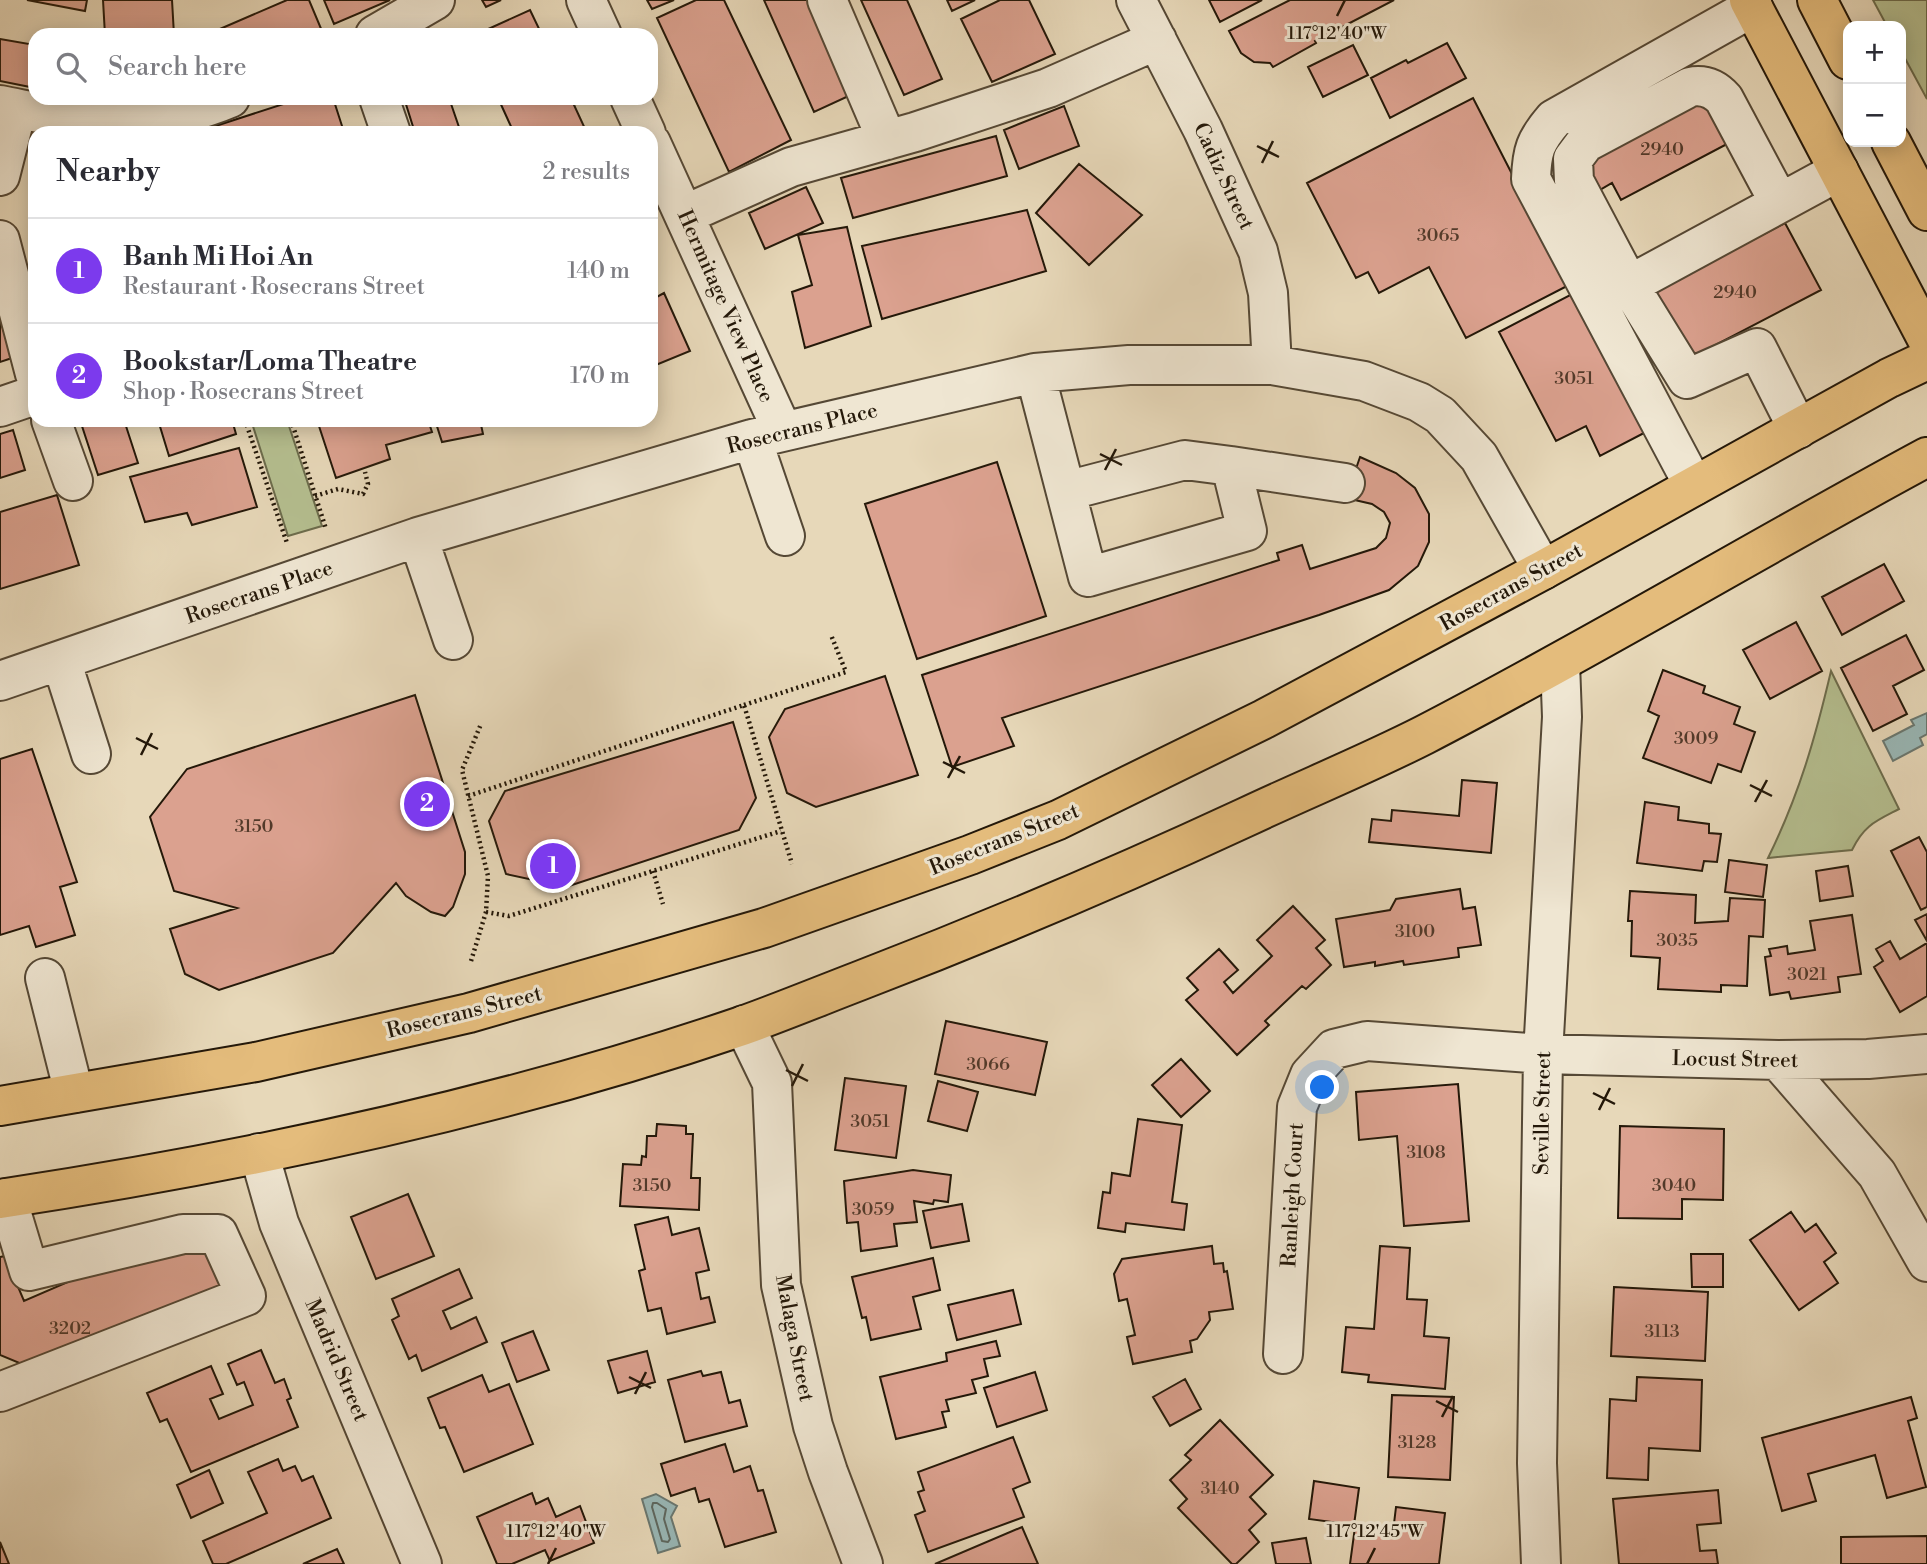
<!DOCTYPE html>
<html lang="en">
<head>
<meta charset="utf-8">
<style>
  body { margin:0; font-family:"Libre Bodoni",serif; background:#f2f2f3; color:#2b2b33 }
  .controls { position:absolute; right:21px; top:21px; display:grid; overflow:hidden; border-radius:14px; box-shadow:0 4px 18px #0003 }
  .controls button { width:63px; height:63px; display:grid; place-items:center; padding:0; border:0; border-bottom:2px solid #e1e1e2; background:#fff; color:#2b2b33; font:35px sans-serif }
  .you { position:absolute; left:1323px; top:1088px; width:24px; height:24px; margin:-18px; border:5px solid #fff; border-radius:50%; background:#1a73e8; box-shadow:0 0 0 10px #1a73e833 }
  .badge { display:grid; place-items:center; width:46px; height:46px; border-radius:50%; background:#7c3aed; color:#fff; font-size:23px; font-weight:700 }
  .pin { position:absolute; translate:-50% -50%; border:4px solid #fff; box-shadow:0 2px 7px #0006 }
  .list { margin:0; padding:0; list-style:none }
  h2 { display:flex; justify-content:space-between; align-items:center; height:91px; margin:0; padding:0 28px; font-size:30px }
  h2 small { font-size:23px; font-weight:400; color:#7c7c81 }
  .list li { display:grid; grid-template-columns:46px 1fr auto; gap:21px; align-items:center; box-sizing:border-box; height:105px; padding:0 28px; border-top:2px solid #e1e1e2 }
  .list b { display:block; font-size:26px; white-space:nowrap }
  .list p { margin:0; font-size:23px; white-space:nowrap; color:#7c7c81 }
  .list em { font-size:23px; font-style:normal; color:#7c7c81 }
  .icon { flex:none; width:38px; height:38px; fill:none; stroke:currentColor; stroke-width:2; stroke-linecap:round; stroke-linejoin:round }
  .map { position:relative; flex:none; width:1927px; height:1564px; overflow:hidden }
  .search { position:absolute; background:#fff; box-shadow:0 4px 18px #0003; left:28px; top:28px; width:630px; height:77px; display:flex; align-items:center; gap:18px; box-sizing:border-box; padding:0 24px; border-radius:21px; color:#7c7c81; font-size:26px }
  .panel { position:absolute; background:#fff; box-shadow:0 4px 18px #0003; left:28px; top:126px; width:630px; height:301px; border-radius:21px }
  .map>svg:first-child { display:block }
  .green { fill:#b5bf90; stroke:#6c6c4c; stroke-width:2 }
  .water { fill:#99b8b7; stroke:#6a7871; stroke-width:2 }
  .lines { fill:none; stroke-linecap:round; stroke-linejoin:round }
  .shore { stroke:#5e6860; stroke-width:2 }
  .building { fill:#dba18f; stroke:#241809; stroke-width:2 }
  .minor-casing { stroke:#554835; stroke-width:42 }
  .major-casing { stroke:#241809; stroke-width:42 }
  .path { stroke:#241809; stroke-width:4.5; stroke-dasharray:2 3.5; stroke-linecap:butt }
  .minor { stroke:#efe6d2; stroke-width:38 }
  .major { stroke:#e4bc7c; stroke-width:38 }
  .ticks { fill:none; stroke:#241809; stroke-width:2.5 }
  .labels { text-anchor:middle; stroke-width:6; stroke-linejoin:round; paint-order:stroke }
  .number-label { font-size:18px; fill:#523a2a }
  .street-label { font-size:21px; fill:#241809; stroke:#efe6d2 }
  .ticks-label { font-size:18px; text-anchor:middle; fill:#241809; stroke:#efe6d2; stroke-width:6; stroke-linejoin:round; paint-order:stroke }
</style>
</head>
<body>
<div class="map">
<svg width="1927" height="1564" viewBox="0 0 1927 1564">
  <rect width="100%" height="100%" fill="#e7d8b9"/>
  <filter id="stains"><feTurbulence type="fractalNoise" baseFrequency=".00286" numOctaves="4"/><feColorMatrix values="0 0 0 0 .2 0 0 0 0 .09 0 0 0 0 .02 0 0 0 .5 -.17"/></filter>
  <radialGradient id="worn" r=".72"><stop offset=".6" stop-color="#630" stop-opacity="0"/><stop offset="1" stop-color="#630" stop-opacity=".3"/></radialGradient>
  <path class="green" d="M 1873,0 L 1927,0 L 1927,99 L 1901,51 L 1901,26 L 1887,26 Z
    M 251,420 L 287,420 L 322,526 L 288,536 Z
    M 1831,671 L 1899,809 C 1876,821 1864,825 1852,850 L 1768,858 C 1799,795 1815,739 1831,671 Z"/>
  <path class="water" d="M 1927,713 L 1927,734 L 1920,738 L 1923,745 L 1893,761 L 1883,741 L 1914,725 L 1911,720 Z
    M 656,1494 L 677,1506 L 671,1517 L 680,1546 L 658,1553 L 642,1499 Z"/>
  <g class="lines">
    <path class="shore" d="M 653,1503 L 657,1503 L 666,1509 L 664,1519 L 670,1539 L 668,1542 L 662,1541 L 652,1507 Z"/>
  </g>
  <path class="building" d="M 27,0 L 87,0 L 85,11 Z
    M 103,0 L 172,0 L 174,35 L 105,35 Z
    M 287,0 L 309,0 L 322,31 L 312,35 L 206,35 Z
    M 324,0 L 390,0 L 334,24 Z
    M 482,0 L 501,0 L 486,7 Z
    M 647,0 L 674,0 L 652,9 Z
    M 696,0 L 724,0 L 791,140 L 729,172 L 657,18 Z
    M 764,0 L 810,0 L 853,94 L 814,112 Z
    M 861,0 L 907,0 L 942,79 L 904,95 Z
    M 947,0 L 975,0 L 952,11 Z
    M 1000,0 L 1029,0 L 1055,54 L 992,82 L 961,19 Z
    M 1209,0 L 1262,0 L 1220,22 Z
    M 1290,0 L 1394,0 L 1315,41 L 1316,43 L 1273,67 L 1270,63 L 1254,62 L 1241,53 L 1229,31 Z
    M 530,10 L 542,35 L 475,35 Z
    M 0,39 L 35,45 L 35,88 L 0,81 Z
    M 1447,43 L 1466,78 L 1390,118 L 1371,78 L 1406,60 L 1408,63 Z
    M 1353,45 L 1368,75 L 1323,97 L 1308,67 Z
    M 1703,97 L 1727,144 L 1621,200 L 1612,183 L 1598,191 L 1588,168 L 1596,154 Z
    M 302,98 L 333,98 L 343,129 L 331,133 L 194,133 Z
    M 404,98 L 449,98 L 461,133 L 415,133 Z
    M 498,98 L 583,98 L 584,100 L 574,105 L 587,133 L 514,133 Z
    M 1473,98 L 1569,285 L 1466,338 L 1429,267 L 1379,293 L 1368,272 L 1356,278 L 1307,183 Z
    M 1064,106 L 1079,146 L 1019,169 L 1004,130 Z
    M 996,136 L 1007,176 L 853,218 L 841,178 Z
    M 1079,164 L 1142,215 L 1089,265 L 1036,213 Z
    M 806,187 L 823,223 L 765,249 L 749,213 Z
    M 1027,210 L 1046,271 L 882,319 L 862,246 Z
    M 1785,223 L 1821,290 L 1685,361 L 1649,294 Z
    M 847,227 L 871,326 L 805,348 L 792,292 L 812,285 L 798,235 Z
    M 664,293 L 690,351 L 651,367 L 651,300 Z
    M 1574,293 L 1644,433 L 1600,456 L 1586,426 L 1556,441 L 1499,332 Z
    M 0,319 L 12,358 L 0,362 Z
    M 80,420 L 124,420 L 138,463 L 98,475 Z
    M 158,420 L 232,420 L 236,434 L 169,456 Z
    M 317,420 L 428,420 L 432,432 L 386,445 L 390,459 L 336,478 Z
    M 435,420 L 480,420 L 483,434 L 442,442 Z
    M 13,430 L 25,470 L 0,478 L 0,434 Z
    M 239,448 L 257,507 L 192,525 L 187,513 L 145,522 L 130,477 Z
    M 1360,457 L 1396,473 L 1415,488 L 1429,514 L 1429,542 L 1418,566 L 1389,590 L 1319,615 L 1002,718 L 1014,746 L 952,767 L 922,675 L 1279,560 L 1277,553 L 1302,545 L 1310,569 L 1376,548 L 1386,538 L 1390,523 L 1384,512 L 1372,504 L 1346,498 Z
    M 997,462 L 1046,616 L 917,659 L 865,504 Z
    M 57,495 L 79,565 L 0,589 L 0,512 Z
    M 1884,564 L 1904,601 L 1842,635 L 1822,597 Z
    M 1796,622 L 1822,671 L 1770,699 L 1743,650 Z
    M 1906,635 L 1924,670 L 1893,686 L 1907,714 L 1873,731 L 1841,668 Z
    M 1663,670 L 1705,686 L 1703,693 L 1740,707 L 1734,724 L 1755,732 L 1741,772 L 1718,764 L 1711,783 L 1643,758 L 1659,716 L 1648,711 Z
    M 885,676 L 918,775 L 816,807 L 787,793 L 769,737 L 785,709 Z
    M 415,695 L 465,852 L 465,874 L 453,907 L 445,916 L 431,912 L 406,896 L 396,883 L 333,953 L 219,990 L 185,974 L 170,929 L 237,908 L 174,891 L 150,817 L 187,769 Z
    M 733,722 L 756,798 L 739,830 L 566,887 L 506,874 L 489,821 L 505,791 Z
    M 32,749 L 77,882 L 60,887 L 75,935 L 36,947 L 29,926 L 0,935 L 0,759 Z
    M 1462,780 L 1497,783 L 1491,853 L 1369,842 L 1372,819 L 1391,821 L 1392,810 L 1459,816 Z
    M 1645,802 L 1679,807 L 1678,820 L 1709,824 L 1709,833 L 1721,834 L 1717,862 L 1704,861 L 1702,871 L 1637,863 Z
    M 1919,837 L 1927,852 L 1927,907 L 1921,910 L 1891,851 Z
    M 1729,860 L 1767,865 L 1763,897 L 1725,892 Z
    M 1848,866 L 1853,896 L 1820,901 L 1816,871 Z
    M 1460,889 L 1463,909 L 1475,907 L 1481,945 L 1458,948 L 1459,957 L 1404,965 L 1403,961 L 1375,966 L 1375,962 L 1344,967 L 1336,919 L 1390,910 L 1396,899 Z
    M 1630,891 L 1696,895 L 1695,923 L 1728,921 L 1730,898 L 1765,900 L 1763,937 L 1749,936 L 1747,986 L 1721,985 L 1721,992 L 1658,989 L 1660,958 L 1631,956 L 1632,921 L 1628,921 Z
    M 1293,906 L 1325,940 L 1316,948 L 1331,965 L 1306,989 L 1302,986 L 1265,1021 L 1269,1025 L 1237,1055 L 1186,1000 L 1198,990 L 1187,978 L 1219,949 L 1238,970 L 1224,982 L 1233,993 L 1272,956 L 1257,940 Z
    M 1927,914 L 1927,941 L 1915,920 Z
    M 1852,915 L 1861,974 L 1838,977 L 1840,992 L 1791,999 L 1789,992 L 1770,995 L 1765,957 L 1771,956 L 1769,949 L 1787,946 L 1788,954 L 1815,950 L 1810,921 Z
    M 1890,941 L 1900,959 L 1927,943 L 1927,996 L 1900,1012 L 1874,967 L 1883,961 L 1876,949 Z
    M 946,1021 L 1047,1042 L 1035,1095 L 935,1074 Z
    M 1181,1059 L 1210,1091 L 1181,1117 L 1152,1085 Z
    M 845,1078 L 906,1086 L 896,1158 L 835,1150 Z
    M 938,1081 L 978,1092 L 967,1131 L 928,1121 Z
    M 1458,1084 L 1469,1221 L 1404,1226 L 1397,1136 L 1359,1140 L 1356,1092 Z
    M 1138,1119 L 1182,1125 L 1172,1202 L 1187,1204 L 1184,1230 L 1126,1223 L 1125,1232 L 1098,1228 L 1103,1192 L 1110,1193 L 1112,1173 L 1130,1176 Z
    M 657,1124 L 686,1126 L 686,1134 L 693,1134 L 691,1178 L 700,1178 L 699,1210 L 620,1206 L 623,1164 L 641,1165 L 642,1156 L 646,1157 L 647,1136 L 656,1136 Z
    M 1620,1126 L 1724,1129 L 1723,1200 L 1682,1199 L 1682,1219 L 1618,1218 Z
    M 913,1170 L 951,1175 L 948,1202 L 934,1200 L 933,1204 L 914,1201 L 917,1222 L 894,1224 L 897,1246 L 861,1251 L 858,1222 L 847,1223 L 844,1181 Z
    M 408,1194 L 434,1256 L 376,1279 L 351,1217 Z
    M 962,1204 L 969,1241 L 931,1248 L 923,1211 Z
    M 1791,1212 L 1805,1232 L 1816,1224 L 1836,1253 L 1824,1262 L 1838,1283 L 1799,1310 L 1750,1240 Z
    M 668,1217 L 672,1235 L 699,1228 L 709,1270 L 696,1273 L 701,1299 L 709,1297 L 715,1322 L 667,1334 L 661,1308 L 648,1311 L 639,1271 L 645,1269 L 635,1225 Z
    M 151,1246 L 211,1247 L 224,1291 L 41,1372 L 0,1355 L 0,1257 L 5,1256 L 24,1301 Z
    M 1212,1246 L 1214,1264 L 1223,1263 L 1224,1272 L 1227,1271 L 1233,1309 L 1209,1312 L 1210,1320 L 1197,1339 L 1190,1341 L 1192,1352 L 1133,1364 L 1127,1337 L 1135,1335 L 1127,1299 L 1119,1301 L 1114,1274 L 1122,1259 Z
    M 1380,1246 L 1410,1248 L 1407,1299 L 1427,1300 L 1424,1336 L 1449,1338 L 1445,1389 L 1368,1382 L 1369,1375 L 1342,1372 L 1346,1327 L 1374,1329 Z
    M 1691,1254 L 1723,1254 L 1723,1287 L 1692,1287 Z
    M 933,1258 L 940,1290 L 913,1297 L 921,1329 L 871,1340 L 866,1317 L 862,1318 L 852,1277 Z
    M 459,1269 L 472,1298 L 443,1311 L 451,1329 L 476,1317 L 487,1342 L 422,1371 L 416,1355 L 409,1359 L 392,1320 L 399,1316 L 392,1299 Z
    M 1614,1287 L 1708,1292 L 1705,1361 L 1611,1356 Z
    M 1013,1290 L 1021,1324 L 957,1340 L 948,1305 Z
    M 533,1331 L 549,1370 L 517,1382 L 502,1343 Z
    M 996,1341 L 1000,1356 L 984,1359 L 988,1376 L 972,1380 L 976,1393 L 946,1400 L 949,1411 L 942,1412 L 946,1427 L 896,1439 L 880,1377 L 947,1361 L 946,1353 Z
    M 261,1350 L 275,1383 L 284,1379 L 291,1398 L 287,1400 L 298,1427 L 191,1472 L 167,1419 L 160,1422 L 147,1393 L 211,1366 L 223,1394 L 210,1399 L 219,1419 L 253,1405 L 244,1382 L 237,1385 L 228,1364 Z
    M 647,1351 L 655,1382 L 618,1393 L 608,1361 Z
    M 701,1371 L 703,1376 L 721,1372 L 729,1403 L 740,1400 L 747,1426 L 685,1442 L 668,1380 Z
    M 1035,1372 L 1047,1410 L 997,1427 L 984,1388 Z
    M 482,1375 L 489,1392 L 509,1384 L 533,1444 L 464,1472 L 445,1427 L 440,1428 L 428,1398 Z
    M 1637,1377 L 1702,1380 L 1700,1451 L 1649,1448 L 1648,1480 L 1607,1478 L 1610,1399 L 1636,1401 Z
    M 1185,1379 L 1201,1409 L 1170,1426 L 1153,1397 Z
    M 1392,1395 L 1454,1397 L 1450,1480 L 1388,1477 Z
    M 1911,1397 L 1917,1418 L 1908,1421 L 1926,1487 L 1887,1498 L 1875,1455 L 1808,1474 L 1816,1501 L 1782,1511 L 1762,1438 Z
    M 1220,1420 L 1273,1475 L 1250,1497 L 1266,1514 L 1249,1530 L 1259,1542 L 1236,1564 L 1232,1564 L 1178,1508 L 1187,1499 L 1170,1480 L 1191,1460 L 1185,1455 Z
    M 1013,1437 L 1030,1482 L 1013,1489 L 1024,1517 L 928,1552 L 915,1515 L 925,1511 L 918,1492 L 924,1490 L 918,1472 Z
    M 725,1444 L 734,1472 L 750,1466 L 758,1491 L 763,1490 L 776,1532 L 725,1547 L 709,1499 L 699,1502 L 695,1488 L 671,1496 L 661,1464 Z
    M 278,1459 L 283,1471 L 295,1466 L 302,1481 L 313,1476 L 331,1518 L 226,1564 L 213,1564 L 203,1541 L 267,1513 L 248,1472 Z
    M 209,1470 L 223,1503 L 191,1518 L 177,1485 Z
    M 1314,1481 L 1359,1488 L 1354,1525 L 1309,1519 Z
    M 1718,1490 L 1721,1523 L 1697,1525 L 1700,1551 L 1716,1550 L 1718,1564 L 1619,1564 L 1613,1499 Z
    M 532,1493 L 536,1504 L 548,1498 L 556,1517 L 580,1506 L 594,1543 L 550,1561 L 545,1550 L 512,1564 L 497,1564 L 477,1517 Z
    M 1396,1507 L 1445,1513 L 1439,1564 L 1350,1564 L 1355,1527 L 1393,1532 Z
    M 1022,1527 L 1038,1564 L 935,1564 Z
    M 1927,1536 L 1927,1564 L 1841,1564 L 1841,1537 Z
    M 1306,1538 L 1311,1564 L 1276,1564 L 1272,1543 Z
    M 0,1542 L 9,1564 L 0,1564 Z
    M 337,1549 L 344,1564 L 303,1564 Z"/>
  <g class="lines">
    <g class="minor-casing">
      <path id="minor" d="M 586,0 L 602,35
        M 827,0 L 887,140
        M 1136,0 L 1203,130 L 1258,251 L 1268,293 L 1272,365
        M 375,35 L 435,0
        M 379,98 L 391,133
        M 630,98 L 646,133
        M 0,105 C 45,114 89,125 135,124 C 157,123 209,107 230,98
        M 651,143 L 782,430
        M 0,176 L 17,109
        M 684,215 L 791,167 L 915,132 L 1048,88 L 1157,40
        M 0,240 L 35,374
        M 1629,285 L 1574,181 L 1573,159 L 1585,143 L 1690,87 C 1704,84 1715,89 1724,99 L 1779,202
        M 1035,373 L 1088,577 L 1247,531 L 1231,466 L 1185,460 L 1066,491
        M 0,407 L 35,395
        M 51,420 L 73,481
        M 1798,429 L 1757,348 L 1687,379 L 1629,285 L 1839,171
        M 752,439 L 785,536
        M 1231,466 L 1345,483
        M 1694,486 L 1531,179 C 1532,151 1535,141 1554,119 L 1753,7
        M 418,537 L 453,640
        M 61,660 L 91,754
        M 0,681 L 418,537 L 752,439 L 1035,373 L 1129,365 L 1272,365 L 1364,381 L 1419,402 L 1440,415 L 1479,457 L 1543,570
        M 45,978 L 74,1093
        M 744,1025 L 772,1083 L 781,1285 L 813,1426 L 828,1472 L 863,1564
        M 1778,1060 L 1877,1174 L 1927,1262
        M 259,1153 L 279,1223 L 422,1564
        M 1283,1354 L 1297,1107 L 1310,1075 L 1334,1049 L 1367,1041 L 1543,1054 L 1778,1060 L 1868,1059 L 1927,1054
        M 0,1392 L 246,1296 L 218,1234 L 183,1234 L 29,1271 L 7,1198
        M 1541,1564 L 1537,1463 L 1543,1054 L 1562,717 L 1560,663"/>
    </g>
    <g class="major-casing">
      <path id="major" d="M 1749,0 L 1927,339
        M 1817,0 L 1848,60
        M 1891,142 L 1927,211
        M 0,1106 L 256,1062 L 469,1013 L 764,928 L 970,855 L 1058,820 L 1264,719 L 1543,570 L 1889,378 L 1927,360
        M 0,1199 C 251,1161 501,1108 742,1026 C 781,1012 820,996 859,981 C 989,931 1117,877 1244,818 C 1303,790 1365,765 1424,735 C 1594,647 1758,548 1927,457"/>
    </g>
    <path class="path" d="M 245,420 L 287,543
      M 291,420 L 326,529
      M 315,496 L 338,489 L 363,494 L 368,484 L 365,472
      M 744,705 L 846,672 L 831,635
      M 468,796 L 744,705 L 792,864
      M 653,871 L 663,904
      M 486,912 L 509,916 L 781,831
      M 471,961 L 486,912 L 488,876 L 462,770 L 481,724"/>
    <use href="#minor" class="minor"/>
    <use href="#major" class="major"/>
  </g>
  <path class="ticks" d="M 1337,16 L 1345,0M 1257,146 L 1279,157M 1262,163 L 1273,141M 1100,454 L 1122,465M 1105,470 L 1116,449M 136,738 L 158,749M 141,755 L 152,733M 943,762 L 965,773M 948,778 L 960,756M 1750,785 L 1772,796M 1755,802 L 1767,780M 786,1070 L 808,1081M 792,1086 L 803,1064M 1593,1093 L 1615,1104M 1599,1110 L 1610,1088M 629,1377 L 651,1388M 635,1394 L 646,1372M 1436,1401 L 1458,1412M 1442,1417 L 1453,1396M 548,1564 L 556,1548M 1367,1564 L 1375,1548"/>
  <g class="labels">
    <g class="number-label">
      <text x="1662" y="155">2940</text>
      <text x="1438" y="241">3065</text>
      <text x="1735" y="298">2940</text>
      <text x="1574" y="384">3051</text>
      <text x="1696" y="744">3009</text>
      <text x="254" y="832">3150</text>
      <text x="1415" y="937">3100</text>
      <text x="1677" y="946">3035</text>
      <text x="1807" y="980">3021</text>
      <text x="988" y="1070">3066</text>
      <text x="870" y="1127">3051</text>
      <text x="1426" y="1158">3108</text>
      <text x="652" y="1191">3150</text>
      <text x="1674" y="1191">3040</text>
      <text x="873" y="1215">3059</text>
      <text x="70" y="1334">3202</text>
      <text x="1662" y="1337">3113</text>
      <text x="1417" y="1448">3128</text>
      <text x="1220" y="1494">3140</text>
    </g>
    <g class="street-label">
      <text transform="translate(1224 176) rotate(65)" y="7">Cadiz Street</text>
      <text transform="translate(726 306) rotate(66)" y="7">Hermitage View Place</text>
      <text transform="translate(802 428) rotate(-14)" y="7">Rosecrans Place</text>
      <text transform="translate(1511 587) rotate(-29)" y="7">Rosecrans Street</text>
      <text transform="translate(259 592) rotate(-19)" y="7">Rosecrans Place</text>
      <text transform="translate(1004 839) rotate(-22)" y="7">Rosecrans Street</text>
      <text transform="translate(464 1012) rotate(-14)" y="7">Rosecrans Street</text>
      <text transform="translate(1735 1059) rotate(1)" y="7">Locust Street</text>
      <text transform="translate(1542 1113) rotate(-89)" y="7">Seville Street</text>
      <text transform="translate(1292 1195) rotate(-87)" y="7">Ranleigh Court</text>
      <text transform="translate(795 1338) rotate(79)" y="7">Malaga Street</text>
      <text transform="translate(337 1360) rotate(67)" y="7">Madrid Street</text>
    </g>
  </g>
  <g class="ticks-label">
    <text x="1337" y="39">117°12'40"W</text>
    <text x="556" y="1537">117°12'40"W</text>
    <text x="1375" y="1537">117°12'45"W</text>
  </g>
  <rect width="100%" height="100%" filter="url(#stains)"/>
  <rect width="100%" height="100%" fill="url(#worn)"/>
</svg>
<div class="controls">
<button>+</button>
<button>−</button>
</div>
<div class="you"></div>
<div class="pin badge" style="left:553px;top:866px">1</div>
<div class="pin badge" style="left:427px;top:804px">2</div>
<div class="search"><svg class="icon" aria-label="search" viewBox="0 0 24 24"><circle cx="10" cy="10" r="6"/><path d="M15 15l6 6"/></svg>Search here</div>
<section class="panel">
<h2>Nearby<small>2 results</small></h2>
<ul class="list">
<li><span class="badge">1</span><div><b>Banh Mi Hoi An</b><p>Restaurant · Rosecrans Street</p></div><em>140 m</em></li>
<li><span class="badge">2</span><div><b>Bookstar/Loma Theatre</b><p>Shop · Rosecrans Street</p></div><em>170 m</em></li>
</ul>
</section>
</div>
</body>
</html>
